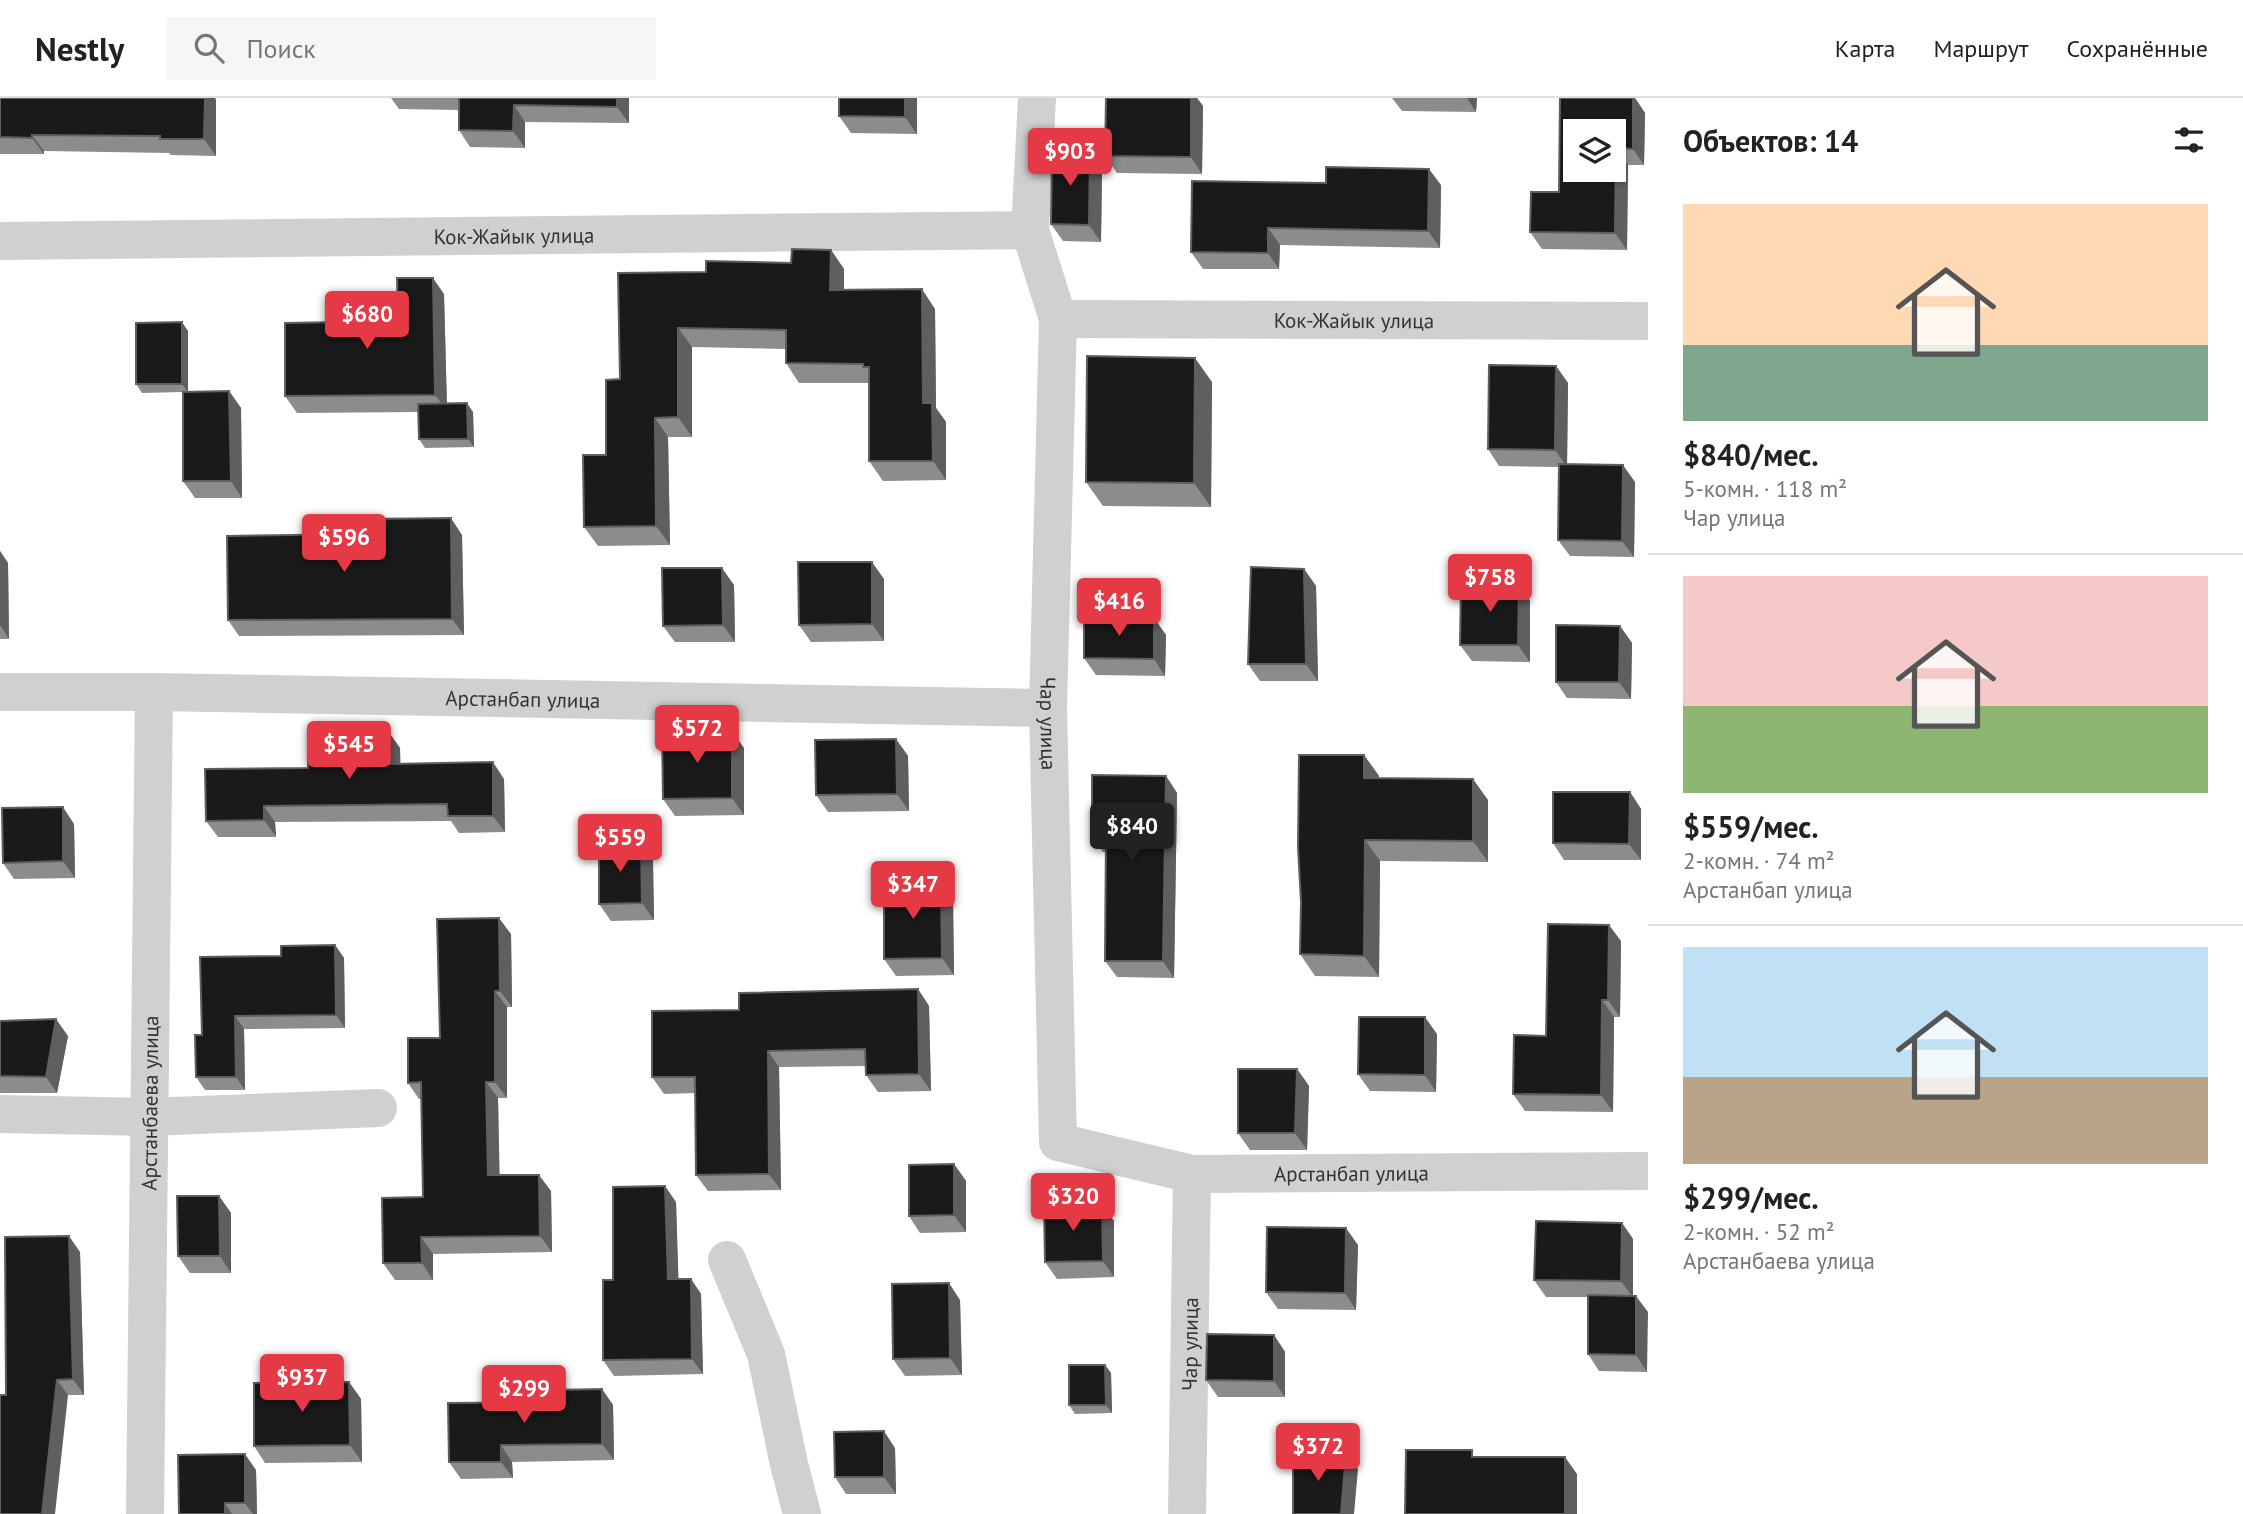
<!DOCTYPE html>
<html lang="ru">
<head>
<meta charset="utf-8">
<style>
  body { margin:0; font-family:"PT Sans",sans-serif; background:#f6f6f6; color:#222; height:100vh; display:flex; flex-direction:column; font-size:26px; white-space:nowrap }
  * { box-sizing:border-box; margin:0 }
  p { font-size:23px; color:#767676 }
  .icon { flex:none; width:38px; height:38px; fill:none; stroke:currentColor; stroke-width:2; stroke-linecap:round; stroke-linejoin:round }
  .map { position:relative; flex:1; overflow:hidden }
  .panel { display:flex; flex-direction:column; background:#fff; width:595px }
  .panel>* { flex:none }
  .buttons { position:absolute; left:1563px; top:21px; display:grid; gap:14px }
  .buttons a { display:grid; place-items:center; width:63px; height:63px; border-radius:0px; background:#fff; box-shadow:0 2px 5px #0004; font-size:35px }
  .price { position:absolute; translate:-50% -60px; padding:0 16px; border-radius:7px; background:#e63946; color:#fff; font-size:23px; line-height:46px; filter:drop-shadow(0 2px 4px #0008) }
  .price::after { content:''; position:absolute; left:50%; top:42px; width:21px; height:16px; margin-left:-10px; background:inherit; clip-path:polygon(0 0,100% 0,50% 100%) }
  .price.active { background:#222; color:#fff }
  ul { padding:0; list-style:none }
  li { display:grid; align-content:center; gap:14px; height:371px; padding:0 35px }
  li+li { border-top:2px solid #e0e0e0 }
  li span { display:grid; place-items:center; height:217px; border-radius:0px; color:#555 }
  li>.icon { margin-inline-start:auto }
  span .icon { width:126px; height:126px; fill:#fffc; stroke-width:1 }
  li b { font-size:30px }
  h2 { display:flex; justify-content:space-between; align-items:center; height:84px; padding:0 35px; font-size:30px }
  header { display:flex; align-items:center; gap:42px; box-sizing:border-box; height:98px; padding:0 35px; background:#fff; border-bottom:2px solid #e0e0e0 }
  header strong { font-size:33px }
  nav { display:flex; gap:38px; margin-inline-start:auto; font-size:24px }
  .search { width:490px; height:63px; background:#f6f6f6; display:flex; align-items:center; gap:18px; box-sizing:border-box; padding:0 24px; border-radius:0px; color:#767676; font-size:26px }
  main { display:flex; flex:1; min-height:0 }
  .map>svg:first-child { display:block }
</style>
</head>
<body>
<header>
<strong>Nestly</strong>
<div class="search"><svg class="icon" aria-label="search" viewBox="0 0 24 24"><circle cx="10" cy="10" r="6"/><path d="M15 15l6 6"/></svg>Поиск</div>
<nav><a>Карта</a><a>Маршрут</a><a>Сохранённые</a></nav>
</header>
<main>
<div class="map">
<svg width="1648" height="1416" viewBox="0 0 1648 1416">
  <rect width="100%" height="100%" fill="#fff"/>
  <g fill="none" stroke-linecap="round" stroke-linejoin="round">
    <g stroke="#d0d0d0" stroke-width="38">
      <path id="s1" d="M 1037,0 L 1030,132 L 1058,221 L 1048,610 L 1058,1044 L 1192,1076 L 1648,1073"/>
      <path id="s2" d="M 0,143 L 1030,132"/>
      <path id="s3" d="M 1058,221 L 1648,223"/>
      <path id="s4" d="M 0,594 L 154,594 L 1048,610"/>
      <path d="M 0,1016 L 149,1019 L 378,1010"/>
      <path d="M 727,1162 L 766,1256 L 789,1366 L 802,1416"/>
      <path id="s5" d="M 145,1416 L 154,594"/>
      <path id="s6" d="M 1187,1416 L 1192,1076"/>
    </g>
  </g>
  <path fill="#8c8c8c" d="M 0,0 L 215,0 L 216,2 L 216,58 L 171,57 L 169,55 L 44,53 L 44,56 L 0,56 Z
    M 391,0 L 629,0 L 629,25 L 525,24 L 525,50 L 470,49 L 459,32 L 459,12 L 399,11 Z
    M 839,0 L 917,0 L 917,36 L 851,35 L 839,18 Z
    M 1106,0 L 1197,0 L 1203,8 L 1202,76 L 1117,75 L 1105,58 Z
    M 1392,0 L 1477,0 L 1476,14 L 1402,13 Z
    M 1560,0 L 1635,0 L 1645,15 L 1644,67 L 1628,67 L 1627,152 L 1542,151 L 1530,134 L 1559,94 Z
    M 1090,54 L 1102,71 L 1101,144 L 1063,143 L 1051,126 Z
    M 1192,83 L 1441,87 L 1440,150 L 1280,147 L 1279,171 L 1203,171 L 1191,154 Z
    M 831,152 L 844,171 L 844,192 L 935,211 L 936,310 L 946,324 L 946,382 L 883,383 L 869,363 L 869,285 L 799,285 L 786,265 L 786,251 L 692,249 L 692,339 L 668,339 L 670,447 L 598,448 L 584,429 L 606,357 L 620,281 L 706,174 L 791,165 Z
    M 444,196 L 447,306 L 473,314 L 474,349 L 425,350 L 419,341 L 419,314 L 297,315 L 285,298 L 398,223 Z
    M 188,233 L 188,294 L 229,293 L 241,310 L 242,400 L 195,400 L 183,383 L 183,294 L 142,295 L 136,286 Z
    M 1556,268 L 1568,285 L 1567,366 L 1635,384 L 1634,459 L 1570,458 L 1558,442 L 1559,369 L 1499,368 L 1488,351 Z
    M 1212,284 L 1211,409 L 1103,408 L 1086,384 Z
    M 462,437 L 464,537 L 239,538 L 228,522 Z
    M 0,453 L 8,465 L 9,541 L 0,541 Z
    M 1304,471 L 1316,488 L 1318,583 L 1260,583 L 1248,566 Z
    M 884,481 L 884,543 L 811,544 L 799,527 Z
    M 1519,486 L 1530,503 L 1530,564 L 1472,563 L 1460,547 Z
    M 734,487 L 735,544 L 675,544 L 663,528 Z
    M 1154,520 L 1166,537 L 1165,578 L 1096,577 L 1084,560 Z
    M 1620,528 L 1632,545 L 1631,601 L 1567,600 L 1556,584 Z
    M 388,633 L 400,650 L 400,665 L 504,681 L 505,734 L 459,735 L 451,723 L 275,724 L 276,739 L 218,739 L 206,723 L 308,670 Z
    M 896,641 L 908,658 L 909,713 L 828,714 L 816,697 Z
    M 744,650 L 744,717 L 675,718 L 663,701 Z
    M 1364,657 L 1379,678 L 1379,680 L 1488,702 L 1488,764 L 1380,763 L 1379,879 L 1315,878 L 1300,856 Z
    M 1166,678 L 1177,695 L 1174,880 L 1117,879 L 1105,863 L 1106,754 L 1103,754 L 1092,737 Z
    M 1630,694 L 1641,711 L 1641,762 L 1564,762 L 1553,745 Z
    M 74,726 L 75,780 L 14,781 L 3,765 Z
    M 641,746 L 653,763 L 654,822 L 611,823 L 599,806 Z
    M 953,801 L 954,877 L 896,878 L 884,861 Z
    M 511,836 L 512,909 L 507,909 L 507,1000 L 498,1000 L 499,1077 L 551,1093 L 552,1154 L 433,1156 L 433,1182 L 395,1182 L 383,1165 L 423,1099 L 421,1001 L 419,1001 L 408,985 Z
    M 1621,843 L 1620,919 L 1614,919 L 1613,1014 L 1525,1013 L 1513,996 L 1546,938 Z
    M 335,847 L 344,860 L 345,930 L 244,931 L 245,992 L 205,992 L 196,979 L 202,937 L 281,858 Z
    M 918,891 L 929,908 L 931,993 L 878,994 L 866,977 L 866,968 L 779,969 L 781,1092 L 708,1093 L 696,1077 L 695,995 L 664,996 L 652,979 L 739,912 Z
    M 0,923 L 68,938 L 57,995 L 0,995 Z
    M 1437,936 L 1436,994 L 1370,993 L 1358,976 Z
    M 1297,971 L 1309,988 L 1307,1052 L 1250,1052 L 1238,1035 Z
    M 954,1066 L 966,1083 L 966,1134 L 920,1135 L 909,1118 Z
    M 219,1098 L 231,1115 L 231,1175 L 190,1175 L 178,1158 Z
    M 676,1104 L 678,1181 L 691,1181 L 701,1196 L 703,1276 L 614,1278 L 603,1262 L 613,1182 Z
    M 1102,1107 L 1114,1123 L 1114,1179 L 1057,1181 L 1045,1164 Z
    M 1622,1125 L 1633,1141 L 1633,1198 L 1647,1274 L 1599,1273 L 1588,1256 L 1588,1199 L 1546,1199 L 1534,1182 Z
    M 1358,1147 L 1356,1212 L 1278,1211 L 1266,1194 Z
    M 80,1154 L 84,1297 L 6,1297 Z
    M 960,1202 L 962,1277 L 905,1278 L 893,1261 Z
    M 1274,1237 L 1285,1254 L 1285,1299 L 1218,1299 L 1206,1282 Z
    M 1105,1267 L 1111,1275 L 1112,1315 L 1075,1316 L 1069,1307 Z
    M 349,1284 L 361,1301 L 362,1364 L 265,1365 L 254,1348 Z
    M 602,1291 L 613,1307 L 614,1362 L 512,1364 L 513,1380 L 461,1381 L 449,1364 L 550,1304 Z
    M 895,1350 L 896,1396 L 846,1396 L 835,1379 Z
    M 256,1372 L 257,1416 L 179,1416 Z"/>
  <path fill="#5f5f5f" d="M 205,0 L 215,0 L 216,2 L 216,58 L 204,41 Z
    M 617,0 L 629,0 L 629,25 L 617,9 Z
    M 905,0 L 917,0 L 917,36 L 905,19 Z
    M 1191,0 L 1197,0 L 1203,8 L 1202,76 L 1191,59 Z
    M 1467,0 L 1477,0 L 1476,14 Z
    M 1633,0 L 1635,0 L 1645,15 L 1644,67 L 1633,51 Z
    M 514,7 L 525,24 L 525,50 L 513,33 Z
    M 32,37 L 44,53 L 44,56 L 32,40 Z
    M 1616,50 L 1628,67 L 1627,152 L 1615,135 Z
    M 1090,54 L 1102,71 L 1101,144 L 1089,127 Z
    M 1429,71 L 1441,87 L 1440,150 L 1428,133 Z
    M 1268,130 L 1280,147 L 1279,171 L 1268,155 Z
    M 831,152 L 844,171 L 844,211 L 830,192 Z
    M 433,180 L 444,196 L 447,313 L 435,297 Z
    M 922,191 L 935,211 L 936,310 L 946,324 L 946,382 L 933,363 L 923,305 Z
    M 182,224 L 188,233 L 188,294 L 182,286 Z
    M 678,230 L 692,249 L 692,339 L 678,319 Z
    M 1195,260 L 1212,284 L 1211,409 L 1194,385 Z
    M 1556,268 L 1568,285 L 1567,369 L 1555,352 Z
    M 229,293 L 241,310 L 242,400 L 231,383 Z
    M 467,305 L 473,314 L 474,349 L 468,341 Z
    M 655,320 L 668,339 L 670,447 L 656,428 Z
    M 1623,367 L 1635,384 L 1634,459 L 1622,443 Z
    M 451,420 L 462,437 L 464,537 L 452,521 Z
    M 0,453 L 8,465 L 9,541 L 0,527 Z
    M 872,464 L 884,481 L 884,543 L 872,526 Z
    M 722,470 L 734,487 L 735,544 L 723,527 Z
    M 1304,471 L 1316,488 L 1318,583 L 1306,566 Z
    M 1519,486 L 1530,503 L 1530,564 L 1518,547 Z
    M 1154,520 L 1166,537 L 1165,578 L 1154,561 Z
    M 1620,528 L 1632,545 L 1631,601 L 1619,584 Z
    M 388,633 L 400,650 L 401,682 L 389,666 Z
    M 732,633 L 744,650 L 744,717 L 732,700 Z
    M 896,641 L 908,658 L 909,713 L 897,696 Z
    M 1364,657 L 1379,678 L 1379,701 L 1364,680 Z
    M 493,664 L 504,681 L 505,734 L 493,718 Z
    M 1166,678 L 1177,695 L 1174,880 L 1163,863 Z
    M 1473,681 L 1488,702 L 1488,764 L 1473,743 Z
    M 1630,694 L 1641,711 L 1641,762 L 1629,746 Z
    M 264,708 L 275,724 L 276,739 L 264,722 Z
    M 63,709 L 74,726 L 75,780 L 63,763 Z
    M 1365,742 L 1380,763 L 1379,879 L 1364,858 Z
    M 641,746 L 653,763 L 654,822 L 642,805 Z
    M 941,784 L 953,801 L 954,877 L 942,860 Z
    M 499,820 L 511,836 L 512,909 L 500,893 Z
    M 1609,827 L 1621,843 L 1620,919 L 1608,902 Z
    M 335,847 L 344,860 L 345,930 L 336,917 Z
    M 918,891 L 929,908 L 931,993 L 919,976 Z
    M 495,893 L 507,909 L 507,1000 L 495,984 Z
    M 1602,902 L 1614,919 L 1613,1014 L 1601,997 Z
    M 235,918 L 244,931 L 245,992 L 236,979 Z
    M 1425,919 L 1437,936 L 1436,994 L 1425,977 Z
    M 56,921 L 68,938 L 57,995 L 46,979 Z
    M 768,953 L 779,969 L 781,1092 L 769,1076 Z
    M 1297,971 L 1309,988 L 1307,1052 L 1295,1035 Z
    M 486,984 L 498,1000 L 500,1094 L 488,1077 Z
    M 954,1066 L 966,1083 L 966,1134 L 954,1117 Z
    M 539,1077 L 551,1093 L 552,1154 L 540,1138 Z
    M 665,1088 L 676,1104 L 679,1197 L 668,1181 Z
    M 219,1098 L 231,1115 L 231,1175 L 220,1158 Z
    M 1102,1107 L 1114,1123 L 1114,1179 L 1103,1163 Z
    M 1622,1125 L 1633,1141 L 1633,1200 L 1621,1183 Z
    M 1346,1130 L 1358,1147 L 1356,1212 L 1345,1195 Z
    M 69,1138 L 80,1154 L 84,1297 L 73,1281 Z
    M 421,1139 L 433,1156 L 433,1182 L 422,1165 Z
    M 691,1181 L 701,1196 L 703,1276 L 692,1261 Z
    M 949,1185 L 960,1202 L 962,1277 L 950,1260 Z
    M 1636,1198 L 1648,1214 L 1647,1274 L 1636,1257 Z
    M 1274,1237 L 1285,1254 L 1285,1299 L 1274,1283 Z
    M 1105,1267 L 1111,1275 L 1112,1315 L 1106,1307 Z
    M 57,1282 L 68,1297 L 55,1416 L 42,1416 Z
    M 349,1284 L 361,1301 L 362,1364 L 350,1347 Z
    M 602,1291 L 613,1307 L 614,1362 L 602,1346 Z
    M 884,1333 L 895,1350 L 896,1396 L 884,1379 Z
    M 501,1347 L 512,1364 L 513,1380 L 501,1364 Z
    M 1346,1354 L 1358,1371 L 1354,1416 L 1341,1416 Z
    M 245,1356 L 256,1372 L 257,1416 L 253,1416 L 245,1405 Z
    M 1565,1359 L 1577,1376 L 1577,1416 L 1565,1416 Z
    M 225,1405 L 232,1416 L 225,1416 Z"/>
  <path fill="#1a1a1a" stroke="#5f5f5f" stroke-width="2" fill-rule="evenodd" d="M 0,0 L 205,0 L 204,41 L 160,41 L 160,38 L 32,37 L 32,40 L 0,39 Z
    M 459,0 L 617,0 L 617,9 L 514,7 L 513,33 L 459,32 Z
    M 839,0 L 905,0 L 905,19 L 839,18 Z
    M 1106,0 L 1191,0 L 1191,59 L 1105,58 Z
    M 1560,0 L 1633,0 L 1633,51 L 1616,50 L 1615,135 L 1530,134 L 1531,94 L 1559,94 ZM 1575,33 L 1614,33 L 1614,72 L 1575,72 Z
    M 1052,53 L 1090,54 L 1089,127 L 1051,126 Z
    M 1326,69 L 1429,71 L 1428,133 L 1268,130 L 1268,155 L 1191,154 L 1192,83 L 1326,85 Z
    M 792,151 L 831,152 L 830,192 L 922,191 L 923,305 L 932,305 L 933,363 L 869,363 L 869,269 L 863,269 L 863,266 L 786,265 L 786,232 L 678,230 L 678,319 L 655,320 L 656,428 L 584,429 L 583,357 L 606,357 L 606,282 L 620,281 L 618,175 L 706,174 L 706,163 L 791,165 Z
    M 397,180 L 433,180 L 435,297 L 285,298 L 285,225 L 398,223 Z
    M 182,224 L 182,286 L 136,286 L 136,225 Z
    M 1087,258 L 1195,260 L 1194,385 L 1086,384 Z
    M 1489,267 L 1556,268 L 1555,352 L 1488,351 Z
    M 229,293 L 231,383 L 183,383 L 183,294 Z
    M 467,305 L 468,341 L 419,341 L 418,306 Z
    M 1559,366 L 1623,367 L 1622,443 L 1558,442 Z
    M 451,420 L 452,521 L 228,522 L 227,438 L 366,436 L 366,421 Z
    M 798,464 L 872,464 L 872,526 L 799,527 Z
    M 1251,469 L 1304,471 L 1306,566 L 1248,566 Z
    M 662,470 L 722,470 L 723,527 L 663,528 Z
    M 1461,486 L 1519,486 L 1518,547 L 1460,547 Z
    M 1084,519 L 1154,520 L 1154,561 L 1084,560 Z
    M 1556,527 L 1620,528 L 1619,584 L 1556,584 Z
    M 388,633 L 389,666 L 493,664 L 493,718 L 448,718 L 447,706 L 264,708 L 264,722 L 206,723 L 205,671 L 308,670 L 308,634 Z
    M 732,633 L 732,700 L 663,701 L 662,634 Z
    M 896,641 L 897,696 L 816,697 L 815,642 Z
    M 1299,657 L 1364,657 L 1364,680 L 1473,681 L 1473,743 L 1365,742 L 1364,858 L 1300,856 L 1301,804 L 1298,749 Z
    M 1092,677 L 1166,678 L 1163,863 L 1105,863 L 1106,737 L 1092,737 Z
    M 1553,694 L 1630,694 L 1629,746 L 1553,745 Z
    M 63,709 L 63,763 L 3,765 L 2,710 Z
    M 641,746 L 642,805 L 599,806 L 599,747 Z
    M 941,784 L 942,860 L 884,861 L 884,785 Z
    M 499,820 L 500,893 L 495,893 L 495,984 L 486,984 L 488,1077 L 539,1077 L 540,1138 L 421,1139 L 422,1165 L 383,1165 L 382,1100 L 423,1099 L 421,984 L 408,985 L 408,940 L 440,940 L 437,821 Z
    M 1548,826 L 1609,827 L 1608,902 L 1602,902 L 1601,997 L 1513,996 L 1514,937 L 1546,938 Z
    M 335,847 L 336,917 L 235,918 L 236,979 L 196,979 L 195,937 L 202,937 L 200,859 L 281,858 L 281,848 Z
    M 918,891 L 919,976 L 866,977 L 865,951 L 768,953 L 769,1076 L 696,1077 L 695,979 L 652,979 L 652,913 L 739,912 L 739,895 Z
    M 1359,919 L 1425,919 L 1425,977 L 1358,976 Z
    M 56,921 L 46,979 L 0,978 L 0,923 Z
    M 1238,971 L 1297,971 L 1295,1035 L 1238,1035 Z
    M 954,1066 L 954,1117 L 909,1118 L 909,1067 Z
    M 665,1088 L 668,1181 L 691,1181 L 692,1261 L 603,1262 L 603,1182 L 613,1182 L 613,1089 Z
    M 177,1098 L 219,1098 L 220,1158 L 178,1158 Z
    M 1044,1107 L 1102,1107 L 1103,1163 L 1045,1164 Z
    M 1536,1123 L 1622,1125 L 1621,1183 L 1534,1182 Z
    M 1267,1129 L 1346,1130 L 1345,1195 L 1266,1194 Z
    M 69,1138 L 73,1281 L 57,1282 L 42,1416 L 0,1416 L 0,1297 L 6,1297 L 5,1139 Z
    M 949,1185 L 950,1260 L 893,1261 L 892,1186 Z
    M 1588,1197 L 1636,1198 L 1636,1257 L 1588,1256 Z
    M 1207,1236 L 1274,1237 L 1274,1283 L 1206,1282 Z
    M 1069,1267 L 1105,1267 L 1106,1307 L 1069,1307 Z
    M 349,1284 L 350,1347 L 254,1348 L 254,1285 Z
    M 602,1291 L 602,1346 L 501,1347 L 501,1364 L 449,1364 L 448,1305 L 550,1304 L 550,1292 Z
    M 884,1333 L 884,1379 L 835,1379 L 834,1334 Z
    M 1406,1352 L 1472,1352 L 1472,1359 L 1565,1359 L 1565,1416 L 1405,1416 Z
    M 1346,1354 L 1341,1416 L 1293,1416 L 1293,1357 Z
    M 245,1356 L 245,1405 L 225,1405 L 225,1416 L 179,1416 L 178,1357 Z"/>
  <g text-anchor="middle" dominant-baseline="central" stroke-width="7" stroke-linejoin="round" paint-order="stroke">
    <g font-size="21" fill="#333" stroke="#fff">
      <text stroke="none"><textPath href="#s2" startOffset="514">Кок-Жайык улица</textPath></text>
      <text stroke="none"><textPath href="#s3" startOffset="296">Кок-Жайык улица</textPath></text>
      <text stroke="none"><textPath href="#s4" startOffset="523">Арстанбап улица</textPath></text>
      <text stroke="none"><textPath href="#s1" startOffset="630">Чар улица</textPath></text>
      <text stroke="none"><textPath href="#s5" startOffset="411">Арстанбаева улица</textPath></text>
      <text stroke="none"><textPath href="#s1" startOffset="1346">Арстанбап улица</textPath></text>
      <text stroke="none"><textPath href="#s6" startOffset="170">Чар улица</textPath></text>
    </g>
  </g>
</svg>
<div class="buttons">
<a><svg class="icon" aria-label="layers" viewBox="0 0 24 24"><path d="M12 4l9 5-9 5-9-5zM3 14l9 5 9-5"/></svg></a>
</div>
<b class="price" style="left:1070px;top:90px">$903</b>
<b class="price" style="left:367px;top:253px">$680</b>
<b class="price" style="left:344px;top:476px">$596</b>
<b class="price" style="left:1490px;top:516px">$758</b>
<b class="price" style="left:1119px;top:540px">$416</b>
<b class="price" style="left:697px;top:667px">$572</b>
<b class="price" style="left:349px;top:683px">$545</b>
<b class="price active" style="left:1132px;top:765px">$840</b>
<b class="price" style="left:620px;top:776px">$559</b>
<b class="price" style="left:913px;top:823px">$347</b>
<b class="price" style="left:1073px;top:1135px">$320</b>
<b class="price" style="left:302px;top:1316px">$937</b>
<b class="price" style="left:524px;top:1327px">$299</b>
<b class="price" style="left:1318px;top:1385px">$372</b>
</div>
<section class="panel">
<h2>Объектов: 14<svg class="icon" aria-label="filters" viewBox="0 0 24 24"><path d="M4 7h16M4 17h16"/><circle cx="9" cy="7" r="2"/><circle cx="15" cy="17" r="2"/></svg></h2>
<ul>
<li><span style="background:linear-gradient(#ffd9b3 65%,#7fa58c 0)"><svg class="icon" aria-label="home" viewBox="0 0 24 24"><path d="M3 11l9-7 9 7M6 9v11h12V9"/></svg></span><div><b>$840/мес.</b><p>5-комн. · 118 m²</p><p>Чар улица</p></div></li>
<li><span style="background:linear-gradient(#f6c9c9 60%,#8fb573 0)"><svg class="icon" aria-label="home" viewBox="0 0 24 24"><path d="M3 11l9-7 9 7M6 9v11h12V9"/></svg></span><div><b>$559/мес.</b><p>2-комн. · 74 m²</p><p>Арстанбап улица</p></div></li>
<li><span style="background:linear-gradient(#bfe0f5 60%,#b9a48a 0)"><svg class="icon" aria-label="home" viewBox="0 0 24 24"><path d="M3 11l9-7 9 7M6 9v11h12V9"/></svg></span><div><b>$299/мес.</b><p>2-комн. · 52 m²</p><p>Арстанбаева улица</p></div></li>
</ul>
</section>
</main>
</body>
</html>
